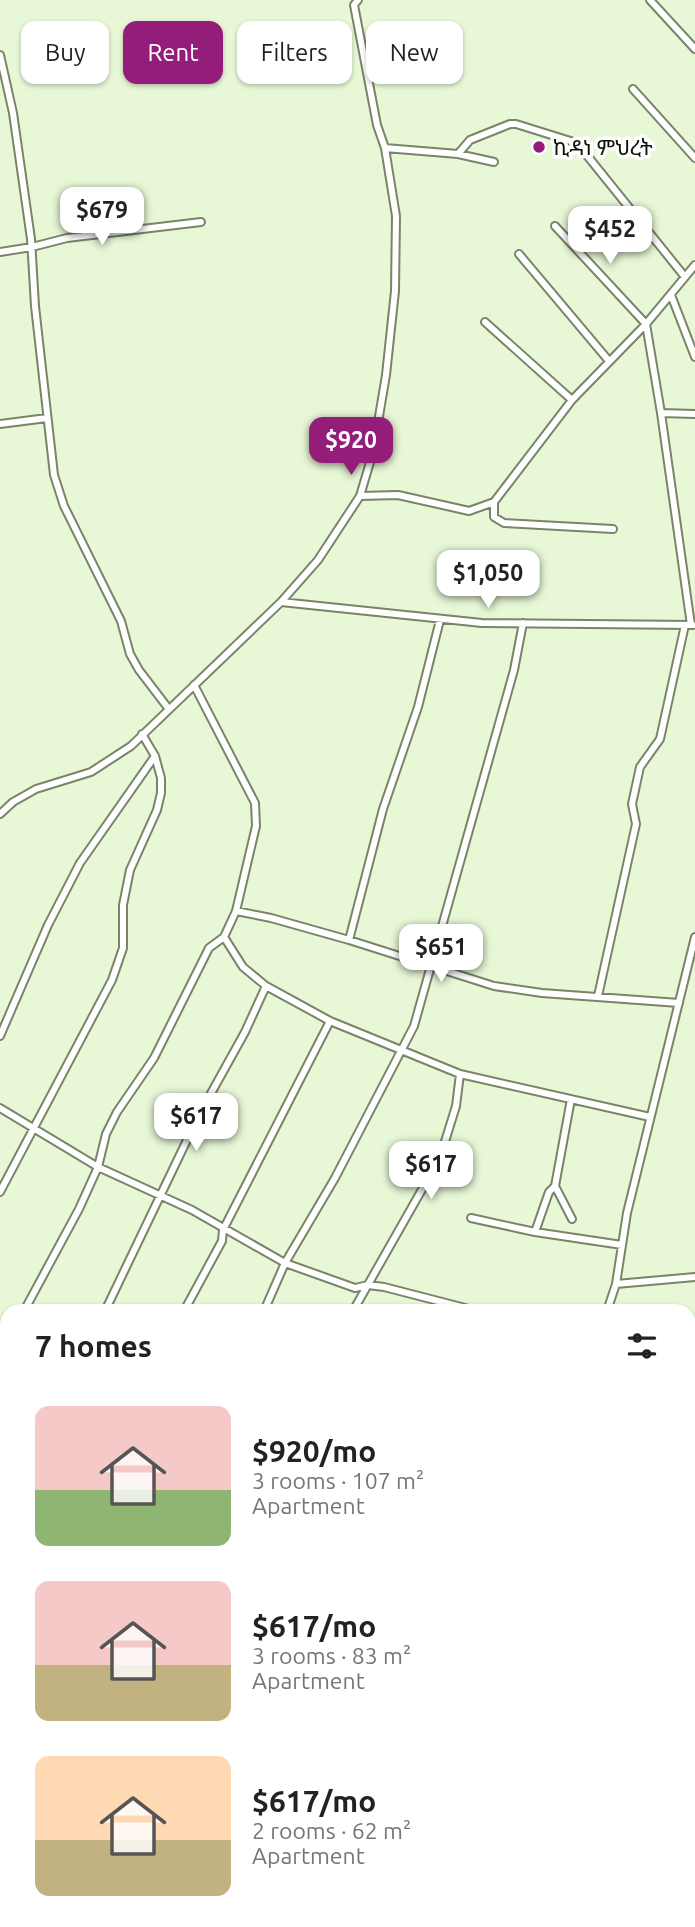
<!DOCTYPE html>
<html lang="en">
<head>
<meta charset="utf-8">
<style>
  body { margin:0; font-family:Ubuntu,"Noto Sans Ethiopic",sans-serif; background:#f2f2f2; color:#222; height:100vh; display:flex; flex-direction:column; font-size:26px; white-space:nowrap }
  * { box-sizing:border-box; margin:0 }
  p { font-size:23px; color:#767676 }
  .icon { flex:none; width:38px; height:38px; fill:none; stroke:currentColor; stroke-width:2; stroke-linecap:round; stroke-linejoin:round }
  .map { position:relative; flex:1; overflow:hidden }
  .panel { position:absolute; left:0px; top:1304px; width:696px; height:625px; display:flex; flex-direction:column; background:#fff; border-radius:21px 21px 0 0; box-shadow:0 2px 5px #0004 }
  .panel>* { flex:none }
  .guide { position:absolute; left:21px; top:21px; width:654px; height:63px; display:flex; gap:14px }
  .price { position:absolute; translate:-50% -60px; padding:0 16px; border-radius:14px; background:#fff; color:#222; font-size:23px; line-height:46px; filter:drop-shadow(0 2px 4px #0008) }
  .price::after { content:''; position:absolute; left:50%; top:42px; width:21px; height:16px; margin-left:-10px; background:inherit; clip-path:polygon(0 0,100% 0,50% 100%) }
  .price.selected { background:#941d7a; color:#fff }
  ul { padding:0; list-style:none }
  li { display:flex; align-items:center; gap:21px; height:175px; padding:0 35px }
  li span { display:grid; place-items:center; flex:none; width:196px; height:140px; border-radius:14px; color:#555 }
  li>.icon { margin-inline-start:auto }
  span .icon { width:84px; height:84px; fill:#fffc; stroke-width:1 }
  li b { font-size:30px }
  h2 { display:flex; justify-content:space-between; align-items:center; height:84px; padding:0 35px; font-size:30px }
  .tag { padding:0 24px; border-radius:14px; background:#fff; box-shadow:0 2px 5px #0004; font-size:24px; line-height:63px }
  .tag.selected { background:#941d7a; color:#fff }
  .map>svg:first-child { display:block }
</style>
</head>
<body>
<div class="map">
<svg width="695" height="1927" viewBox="0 0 695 1927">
  <rect width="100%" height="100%" fill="#e8f8d7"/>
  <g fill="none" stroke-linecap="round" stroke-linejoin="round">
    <defs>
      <path id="street" d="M 650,0 L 695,49
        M 0,55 L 13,113 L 31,239 L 35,306 L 54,475 L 64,506 L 121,621 L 130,654 L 139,670 L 168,708
        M 633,89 L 695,158
        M 385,148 L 458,154 L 470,140 L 510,124 L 516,124 L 577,143 L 685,277
        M 458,154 L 494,162
        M 555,226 L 646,324 L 661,413 L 691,625
        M 0,252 L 32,247 L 67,238 L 201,222
        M 519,254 L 609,361
        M 671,295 L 695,357
        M 485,322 L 572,400
        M 661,413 L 695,414
        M 0,424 L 47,418
        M 360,496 L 398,495 L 469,511 L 494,502 L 494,517 L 504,523 L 613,529
        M 494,502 L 572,400 L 646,324 L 695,265
        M 281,602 L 482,623 L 693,625
        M 0,814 L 13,802 L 36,789 L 91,772 L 131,746 L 281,602 L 318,560 L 360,496 L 373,452 L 386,375 L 395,291 L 396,216 L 385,148 L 377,125 L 354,5 L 358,0
        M 236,911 L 271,918 L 349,940 L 494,986 L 542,993 L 679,1003
        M 224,937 L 243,967 L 266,986 L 330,1021 L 460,1074 L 650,1117
        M 349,940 L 383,809 L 418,707 L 440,620
        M 598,996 L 636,824 L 632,804 L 640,767 L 660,739 L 685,625
        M 0,1036 L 48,925 L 80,863 L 155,756
        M 571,1099 L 555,1186 L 572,1219
        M 0,1108 L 98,1167 L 192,1210 L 285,1263 L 355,1288 L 368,1285 L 384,1287 L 477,1311
        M 0,1192 L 112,980 L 123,948 L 123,905 L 130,870 L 157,810 L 161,793 L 161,778 L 155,756 L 142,734
        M 471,1218 L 535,1232 L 622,1245
        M 535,1232 L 549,1192 L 555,1186
        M 616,1284 L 695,1277
        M 24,1311 L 79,1209 L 98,1167 L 106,1134 L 117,1112 L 154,1058 L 209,948 L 224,937 L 236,911 L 256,826 L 255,803 L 194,685
        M 105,1311 L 199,1115 L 245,1032 L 266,986
        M 184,1311 L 222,1241 L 223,1230 L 330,1021
        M 264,1311 L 285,1263 L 335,1178 L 414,1026 L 514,670 L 523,623
        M 353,1311 L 424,1186 L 443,1148 L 456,1106 L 460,1074
        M 607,1311 L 616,1284 L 627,1213 L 695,937
        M 0,1359 L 7,1345
        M 690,1394 L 695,1394
        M 0,1510 L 7,1496
        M 0,1581 L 7,1584
        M 690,1623 L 695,1623
        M 0,1676 L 7,1678
        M 0,1791 L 7,1781
        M 690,1860 L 695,1820
        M 289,1922 L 289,1927
        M 460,1927 L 461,1922
        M 560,1927 L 560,1922
        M 606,1927 L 607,1922"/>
    </defs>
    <use href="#street" stroke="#778568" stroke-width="10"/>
    <use href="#street" stroke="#fff" stroke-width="6"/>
  </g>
  <circle fill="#941d7a" stroke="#fefefe" stroke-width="2.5" cx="539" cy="147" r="7"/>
  <g text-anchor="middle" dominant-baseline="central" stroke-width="7" stroke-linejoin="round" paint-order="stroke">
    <g font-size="21" fill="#0e1308" stroke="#fefefe" text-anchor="start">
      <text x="553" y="147">ኪዳነ ምህረት</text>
    </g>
  </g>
</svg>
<b class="price" style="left:102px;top:247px">$679</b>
<b class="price" style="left:610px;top:266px">$452</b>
<b class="price selected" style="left:351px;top:477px">$920</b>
<b class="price" style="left:488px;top:610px">$1,050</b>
<b class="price" style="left:441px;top:984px">$651</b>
<b class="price" style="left:196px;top:1153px">$617</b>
<b class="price" style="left:431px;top:1201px">$617</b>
<div class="guide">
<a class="tag">Buy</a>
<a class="tag selected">Rent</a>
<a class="tag">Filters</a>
<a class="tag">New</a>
</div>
<section class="panel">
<h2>7 homes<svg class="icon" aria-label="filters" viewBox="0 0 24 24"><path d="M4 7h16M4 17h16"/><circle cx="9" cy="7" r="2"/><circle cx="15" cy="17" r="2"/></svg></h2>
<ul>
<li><span style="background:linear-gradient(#f6c9c9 60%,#8fb573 0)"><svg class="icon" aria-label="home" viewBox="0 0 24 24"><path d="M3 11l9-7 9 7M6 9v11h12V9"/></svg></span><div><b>$920/mo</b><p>3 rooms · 107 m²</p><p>Apartment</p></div></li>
<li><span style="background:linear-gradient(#f6c9c9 60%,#c2b280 0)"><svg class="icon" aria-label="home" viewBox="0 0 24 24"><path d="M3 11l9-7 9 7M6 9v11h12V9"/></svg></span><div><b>$617/mo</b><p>3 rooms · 83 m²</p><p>Apartment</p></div></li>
<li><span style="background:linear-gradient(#ffd9b3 60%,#c2b280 0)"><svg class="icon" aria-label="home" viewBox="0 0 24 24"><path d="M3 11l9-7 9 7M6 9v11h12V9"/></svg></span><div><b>$617/mo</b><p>2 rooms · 62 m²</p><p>Apartment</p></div></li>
</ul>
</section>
</div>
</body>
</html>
